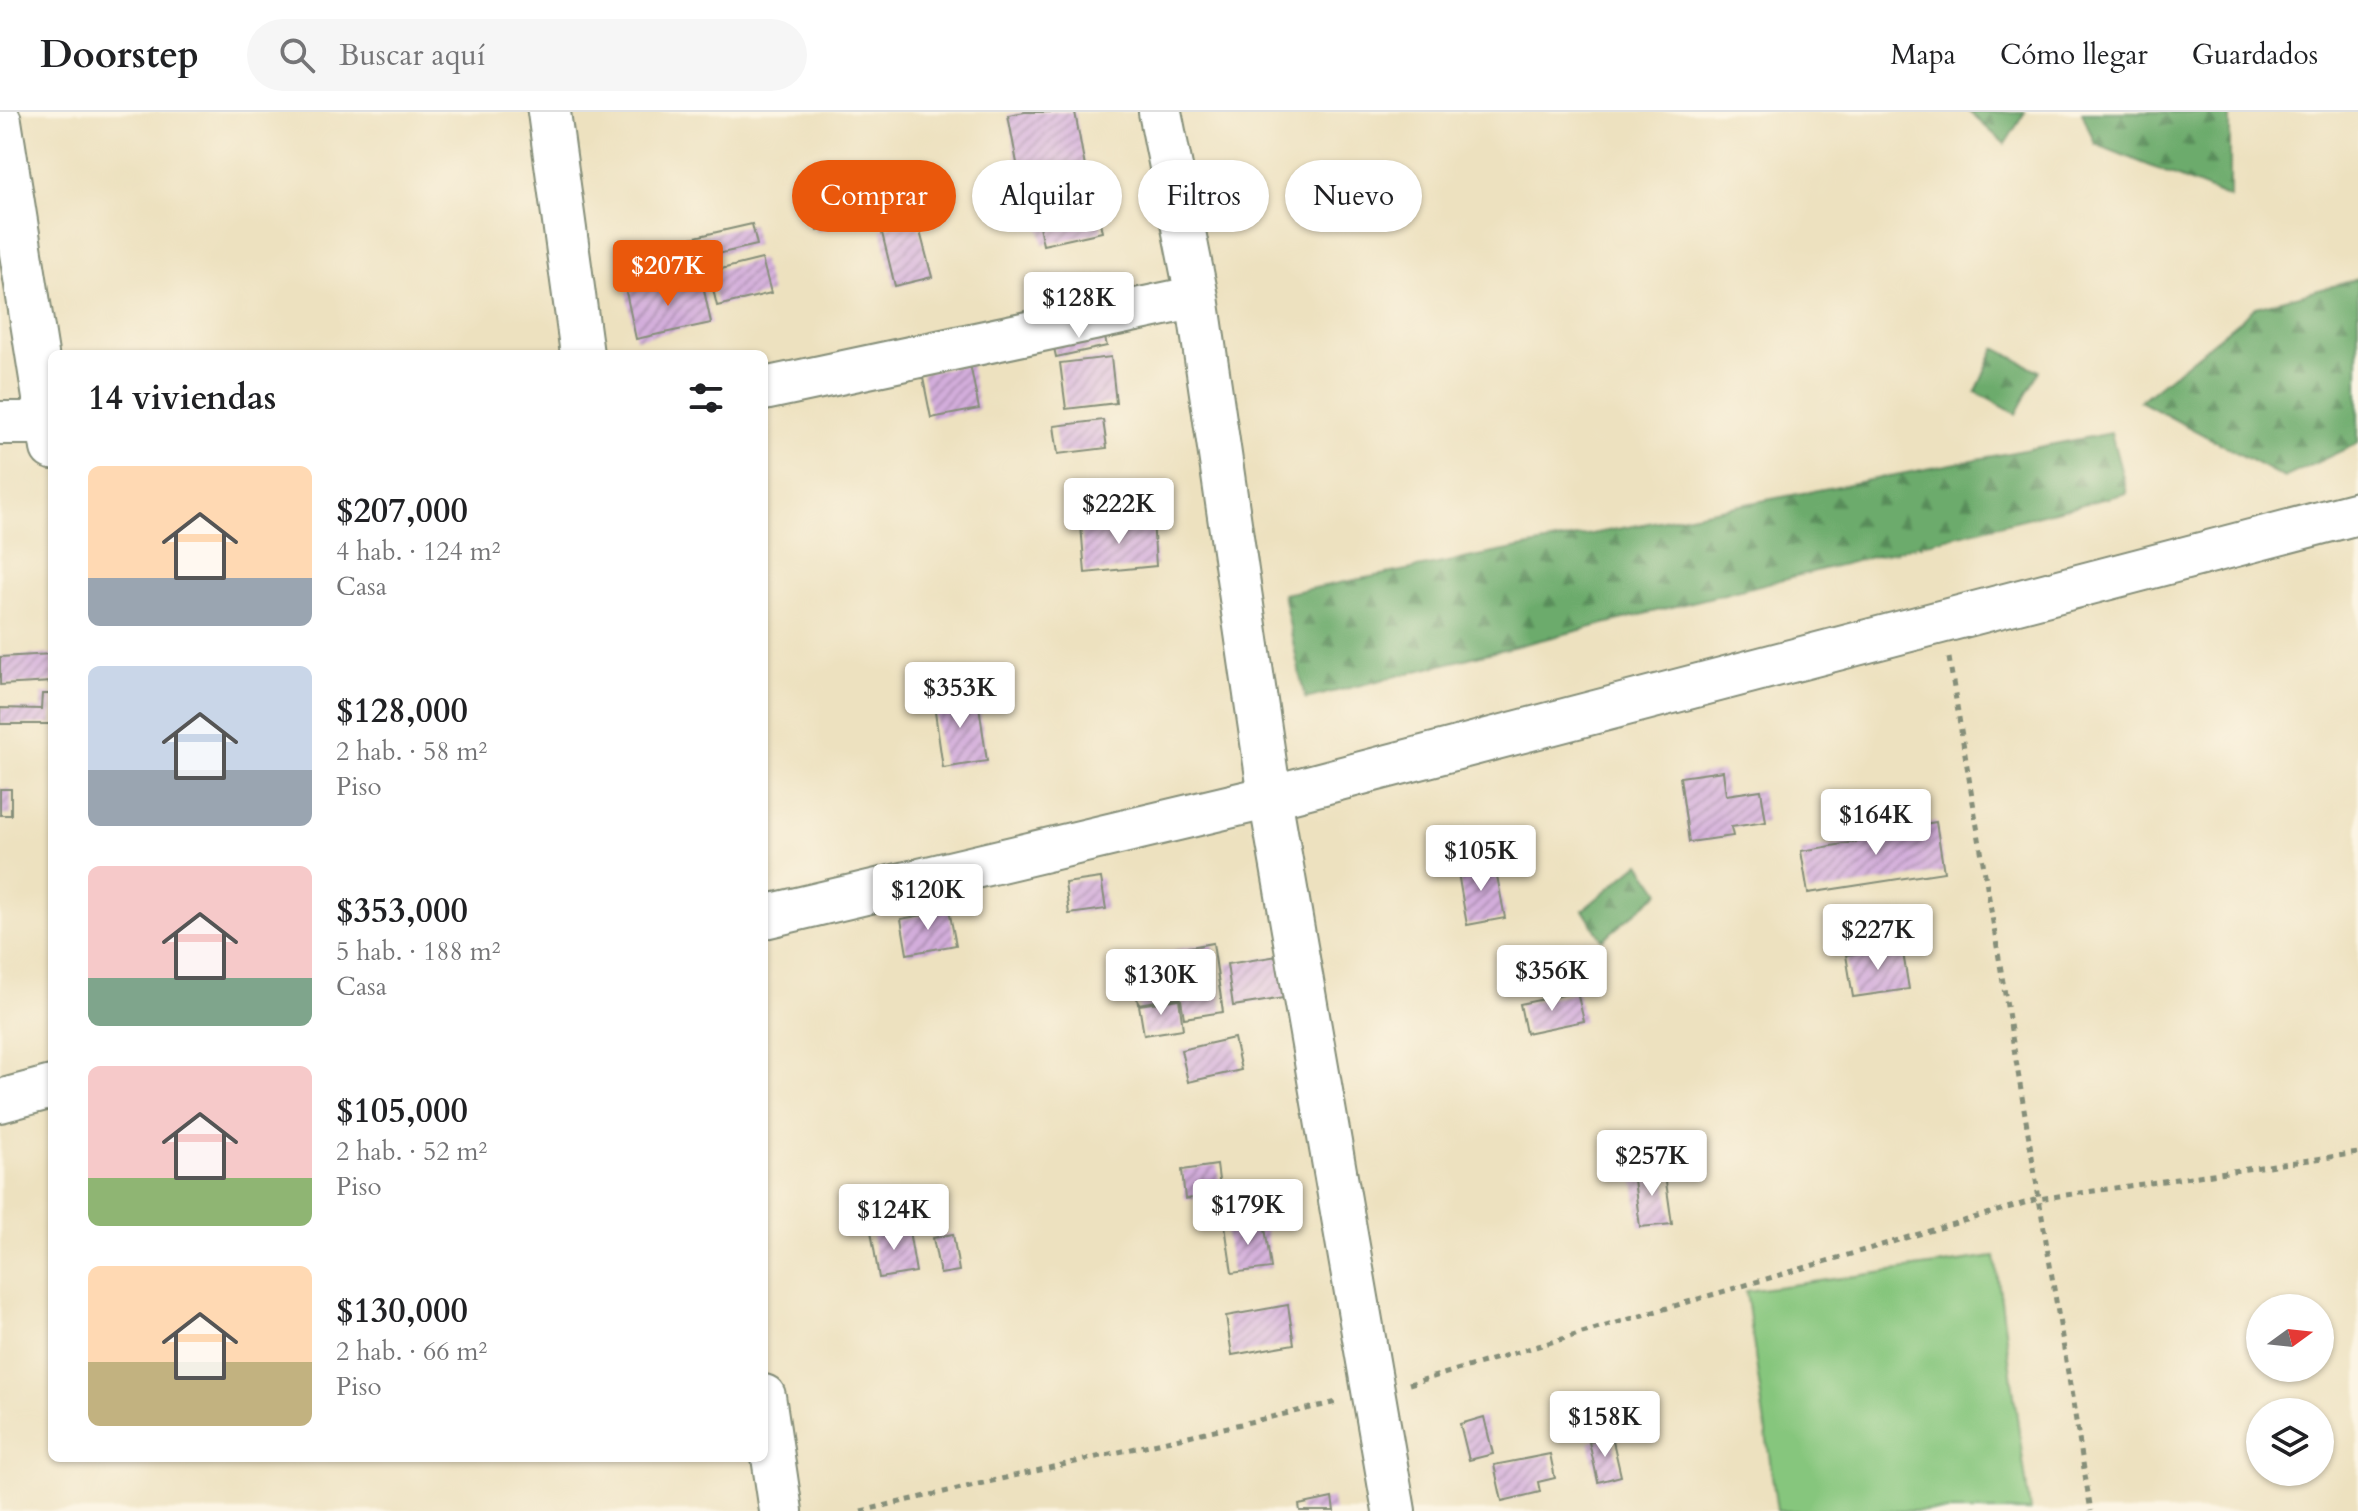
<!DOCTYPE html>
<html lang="es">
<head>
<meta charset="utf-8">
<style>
  body { margin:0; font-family:Cardo,serif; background:#f6f6f6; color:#202124; height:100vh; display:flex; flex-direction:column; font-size:30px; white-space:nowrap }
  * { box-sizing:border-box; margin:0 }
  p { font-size:26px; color:#757577 }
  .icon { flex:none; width:44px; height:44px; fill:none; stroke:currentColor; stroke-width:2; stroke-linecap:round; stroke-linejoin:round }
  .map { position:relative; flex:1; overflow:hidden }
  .details { position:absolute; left:48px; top:238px; width:720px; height:1112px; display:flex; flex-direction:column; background:#fff; border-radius:12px; box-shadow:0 2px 6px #0004 }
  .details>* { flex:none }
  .top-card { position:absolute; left:792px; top:48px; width:760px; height:72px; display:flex; gap:16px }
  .needle { width:52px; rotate:75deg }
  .buttons { position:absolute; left:2246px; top:1182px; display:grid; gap:16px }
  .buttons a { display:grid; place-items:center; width:88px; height:88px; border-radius:50%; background:#fff; box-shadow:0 2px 6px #0004; font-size:40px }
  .price { position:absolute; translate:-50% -68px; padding:0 18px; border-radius:8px; background:#fff; color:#222; font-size:26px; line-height:52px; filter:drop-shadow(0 2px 4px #0008) }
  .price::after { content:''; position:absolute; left:50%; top:48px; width:24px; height:18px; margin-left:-12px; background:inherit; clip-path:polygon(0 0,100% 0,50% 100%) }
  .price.current { background:#ea580c; color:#fff }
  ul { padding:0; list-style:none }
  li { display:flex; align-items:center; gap:24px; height:200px; padding:0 40px }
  li span { display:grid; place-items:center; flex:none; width:224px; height:160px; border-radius:12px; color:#555 }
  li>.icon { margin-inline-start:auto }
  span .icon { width:96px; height:96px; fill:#fffc; stroke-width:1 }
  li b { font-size:34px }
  h2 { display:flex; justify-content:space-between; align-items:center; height:96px; padding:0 40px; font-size:34px }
  .pill { padding:0 28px; border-radius:36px; background:#fff; box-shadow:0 2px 6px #0004; font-size:28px; line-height:72px }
  .pill.current { background:#ea580c; color:#fff }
  header { display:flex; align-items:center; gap:48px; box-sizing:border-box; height:112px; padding:0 40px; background:#fff; border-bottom:2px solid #e0e0e0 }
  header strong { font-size:38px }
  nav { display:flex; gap:44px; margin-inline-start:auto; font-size:28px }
  .search { width:560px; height:72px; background:#f6f6f6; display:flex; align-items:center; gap:20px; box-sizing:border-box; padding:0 28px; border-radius:44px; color:#757577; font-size:30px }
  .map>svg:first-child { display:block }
</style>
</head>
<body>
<header>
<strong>Doorstep</strong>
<div class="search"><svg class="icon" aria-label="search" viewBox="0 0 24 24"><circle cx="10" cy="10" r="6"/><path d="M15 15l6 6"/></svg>Buscar aquí</div>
<nav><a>Mapa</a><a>Cómo llegar</a><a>Guardados</a></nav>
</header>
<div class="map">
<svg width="2358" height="1399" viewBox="0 0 2358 1399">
  <defs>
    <pattern id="forest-firs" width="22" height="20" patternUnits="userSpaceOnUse" patternTransform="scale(2)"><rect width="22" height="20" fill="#6cab6c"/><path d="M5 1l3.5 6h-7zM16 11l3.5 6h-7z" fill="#588c5a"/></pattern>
    <pattern id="building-hatch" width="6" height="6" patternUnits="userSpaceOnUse" patternTransform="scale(2)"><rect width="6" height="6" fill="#d3addb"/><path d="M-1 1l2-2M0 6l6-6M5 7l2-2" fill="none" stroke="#ab8eb2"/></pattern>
  </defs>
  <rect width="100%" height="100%" fill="#fcf5e5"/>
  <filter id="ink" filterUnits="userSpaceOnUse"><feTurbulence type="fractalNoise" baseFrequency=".0125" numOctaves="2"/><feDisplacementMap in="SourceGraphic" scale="16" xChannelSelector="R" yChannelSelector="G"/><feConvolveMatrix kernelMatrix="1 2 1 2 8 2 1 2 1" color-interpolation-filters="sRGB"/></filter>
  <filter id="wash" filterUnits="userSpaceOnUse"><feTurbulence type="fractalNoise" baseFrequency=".006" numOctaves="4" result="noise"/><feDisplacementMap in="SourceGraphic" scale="32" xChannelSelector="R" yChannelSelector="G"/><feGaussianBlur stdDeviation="1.8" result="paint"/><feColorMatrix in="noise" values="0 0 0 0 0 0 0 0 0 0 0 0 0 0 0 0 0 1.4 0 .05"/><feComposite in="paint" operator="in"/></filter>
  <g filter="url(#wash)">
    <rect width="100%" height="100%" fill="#ede1bf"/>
    <path fill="url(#forest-firs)" stroke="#467450" stroke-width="2" d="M 1969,0 L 2025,0 L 2005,32 Z
      M 2082,0 L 2230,0 L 2230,86 L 2095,32 Z
      M 2358,167 L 2358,331 L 2284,366 L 2140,289 L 2256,195 Z
      M 1995,236 L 2039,259 L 2016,302 L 1976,280 Z
      M 2111,321 L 2127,381 L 1305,587 L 1283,482 Z
      M 1640,751 L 1660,780 L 1602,828 L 1583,798 Z"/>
    <path fill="#86c67d" stroke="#528258" stroke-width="2" d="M 1995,1145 L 2030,1399 L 1777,1399 L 1746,1179 Z"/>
    <g id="blocks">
      <path fill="url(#building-hatch)" d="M 1025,0 L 1075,0 L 1087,66 L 1022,78 L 1008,3 Z
        M 826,78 L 834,115 L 817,119 L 809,81 Z
        M 1094,81 L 1102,120 L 1043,133 L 1035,94 Z
        M 917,108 L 932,165 L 895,174 L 881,117 Z
        M 752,112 L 757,133 L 652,157 L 647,136 Z
        M 762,147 L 771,181 L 717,194 L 709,160 Z
        M 701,164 L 711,211 L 636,227 L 626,180 Z
        M 1101,211 L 1107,234 L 1056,245 L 1051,222 Z
        M 1111,245 L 1116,291 L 1066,297 L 1060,251 Z
        M 970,252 L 979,297 L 931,306 L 922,261 Z
        M 1103,308 L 1107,336 L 1058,342 L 1054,314 Z
        M 1153,407 L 1156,454 L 1085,461 L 1081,413 Z
        M 52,542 L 52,570 L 0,573 L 0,545 Z
        M 977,580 L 987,649 L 943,656 L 933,586 Z
        M 42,582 L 52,582 L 52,612 L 0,612 L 0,596 L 41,597 Z
        M 1723,659 L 1726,683 L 1761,678 L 1766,710 L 1731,715 L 1733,724 L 1689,730 L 1680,665 Z
        M 0,677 L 11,677 L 11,703 L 0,703 Z
        M 1912,707 L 1913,714 L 1936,710 L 1944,760 L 1808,781 L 1801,739 L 1868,728 L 1865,714 Z
        M 1494,748 L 1505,806 L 1467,813 L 1457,755 Z
        M 1101,766 L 1106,797 L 1069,802 L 1065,771 Z
        M 949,798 L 956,833 L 907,842 L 901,807 Z
        M 1213,831 L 1223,900 L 1184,906 L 1173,838 Z
        M 1902,835 L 1909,877 L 1853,885 L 1846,843 Z
        M 1284,843 L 1290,885 L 1233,894 L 1227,852 Z
        M 1174,852 L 1179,885 L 1138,892 L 1133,857 Z
        M 1577,880 L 1584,909 L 1526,921 L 1520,892 Z
        M 1179,887 L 1183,917 L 1144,923 L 1139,893 Z
        M 1234,926 L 1241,958 L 1188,970 L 1181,938 Z
        M 1217,1053 L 1221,1083 L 1185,1087 L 1182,1058 Z
        M 1664,1056 L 1672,1112 L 1640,1115 L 1633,1060 Z
        M 1264,1109 L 1271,1156 L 1232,1161 L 1225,1114 Z
        M 908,1113 L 916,1160 L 879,1166 L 871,1119 Z
        M 953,1122 L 959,1159 L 940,1162 L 933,1126 Z
        M 1288,1193 L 1294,1232 L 1232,1243 L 1226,1204 Z
        M 1484,1305 L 1493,1342 L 1469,1348 L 1460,1312 Z
        M 1612,1325 L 1621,1364 L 1598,1370 L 1589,1330 Z
        M 1550,1342 L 1555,1366 L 1538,1370 L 1540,1380 L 1502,1389 L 1494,1353 Z
        M 1332,1386 L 1334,1399 L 1300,1399 L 1299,1393 Z"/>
    </g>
  </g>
  <g filter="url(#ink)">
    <use href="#blocks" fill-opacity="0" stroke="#868f7a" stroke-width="2"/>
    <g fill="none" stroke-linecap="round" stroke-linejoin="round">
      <defs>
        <path id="minor" d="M 549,0 L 582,242
          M 1160,0 L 1197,185 L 1270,685 L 1394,1399
          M 0,9 L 52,336
          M 764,277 L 1197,185
          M 0,311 L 52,311
          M 764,805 L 1270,685 L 2358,401
          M 0,989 L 52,975
          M 764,1284 L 781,1399"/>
      </defs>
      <use href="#minor" stroke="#868f7a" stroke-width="46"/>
      <path stroke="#868f7a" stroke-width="5" stroke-dasharray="6 6" stroke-linecap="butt" d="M 1949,546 L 2091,1399
        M 1409,1272 L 2038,1087 L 2358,1041
        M 861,1399 L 1337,1290"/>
      <use href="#minor" stroke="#fff" stroke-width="42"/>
    </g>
  </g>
</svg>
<div class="buttons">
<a><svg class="needle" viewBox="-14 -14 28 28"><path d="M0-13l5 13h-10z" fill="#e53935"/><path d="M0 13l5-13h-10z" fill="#757577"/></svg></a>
<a><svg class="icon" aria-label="layers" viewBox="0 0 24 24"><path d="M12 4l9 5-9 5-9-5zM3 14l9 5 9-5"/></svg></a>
</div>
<b class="price current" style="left:668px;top:196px">$207K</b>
<b class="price" style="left:1079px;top:228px">$128K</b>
<b class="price" style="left:1119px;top:434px">$222K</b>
<b class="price" style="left:960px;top:618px">$353K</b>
<b class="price" style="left:1876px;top:745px">$164K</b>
<b class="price" style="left:1481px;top:781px">$105K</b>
<b class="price" style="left:928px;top:820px">$120K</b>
<b class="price" style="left:1878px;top:860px">$227K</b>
<b class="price" style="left:1552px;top:901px">$356K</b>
<b class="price" style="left:1161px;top:905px">$130K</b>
<b class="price" style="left:1652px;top:1086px">$257K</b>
<b class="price" style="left:1248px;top:1135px">$179K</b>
<b class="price" style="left:894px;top:1140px">$124K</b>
<b class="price" style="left:1605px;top:1347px">$158K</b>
<div class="top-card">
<a class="pill current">Comprar</a>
<a class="pill">Alquilar</a>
<a class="pill">Filtros</a>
<a class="pill">Nuevo</a>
</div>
<section class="details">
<h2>14 viviendas<svg class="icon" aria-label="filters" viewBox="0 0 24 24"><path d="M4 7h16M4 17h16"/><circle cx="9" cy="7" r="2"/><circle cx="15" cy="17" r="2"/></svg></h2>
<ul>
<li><span style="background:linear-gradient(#ffd9b3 70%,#9aa5b1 0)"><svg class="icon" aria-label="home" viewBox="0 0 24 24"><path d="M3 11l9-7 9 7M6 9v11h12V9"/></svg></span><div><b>$207,000</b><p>4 hab. · 124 m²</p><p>Casa</p></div></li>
<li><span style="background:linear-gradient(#c9d6e8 65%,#9aa5b1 0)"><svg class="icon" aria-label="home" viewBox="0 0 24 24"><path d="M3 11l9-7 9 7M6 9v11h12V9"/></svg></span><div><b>$128,000</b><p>2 hab. · 58 m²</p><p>Piso</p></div></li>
<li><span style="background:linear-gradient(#f6c9c9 70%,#7fa58c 0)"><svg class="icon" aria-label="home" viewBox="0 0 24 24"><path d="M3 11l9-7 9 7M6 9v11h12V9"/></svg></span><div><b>$353,000</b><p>5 hab. · 188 m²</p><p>Casa</p></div></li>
<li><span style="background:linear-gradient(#f6c9c9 70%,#8fb573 0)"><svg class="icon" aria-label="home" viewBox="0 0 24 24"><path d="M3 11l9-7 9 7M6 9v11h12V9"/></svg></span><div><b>$105,000</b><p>2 hab. · 52 m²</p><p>Piso</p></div></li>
<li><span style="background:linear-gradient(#ffd9b3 60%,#c2b280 0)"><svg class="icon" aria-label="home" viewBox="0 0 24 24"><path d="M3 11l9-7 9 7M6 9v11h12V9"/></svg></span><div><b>$130,000</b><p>2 hab. · 66 m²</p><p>Piso</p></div></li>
</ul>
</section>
</div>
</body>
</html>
